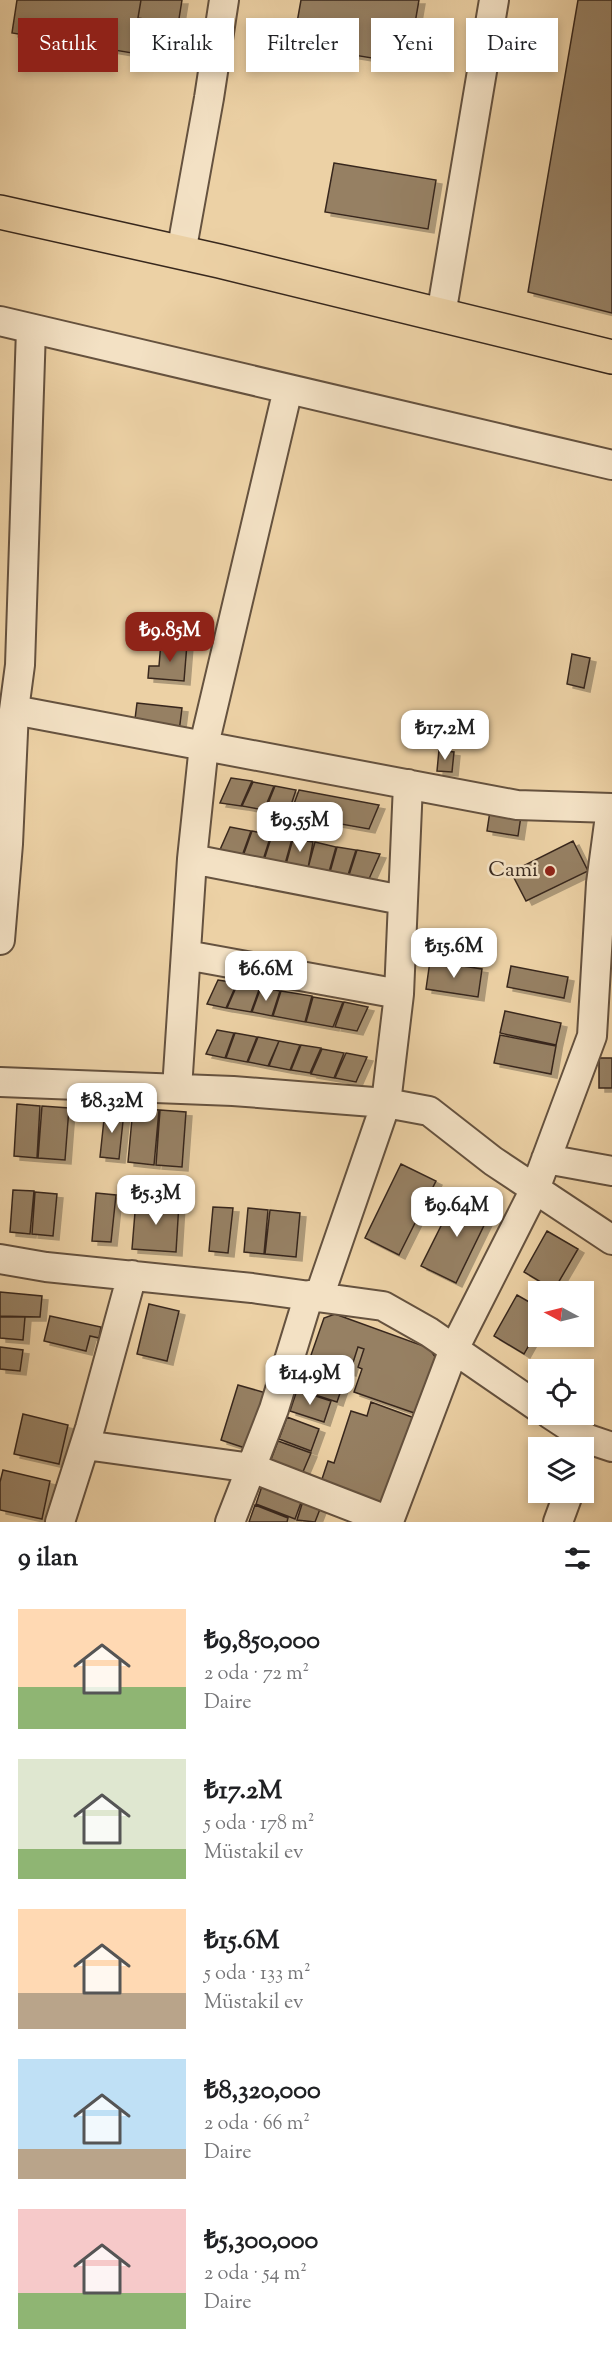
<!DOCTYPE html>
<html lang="tr">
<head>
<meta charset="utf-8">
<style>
  body { margin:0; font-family:"Sorts Mill Goudy",serif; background:#f6f6f6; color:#202124; height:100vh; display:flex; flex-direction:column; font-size:22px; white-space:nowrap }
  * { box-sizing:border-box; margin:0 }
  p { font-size:20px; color:#757577 }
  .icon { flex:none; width:33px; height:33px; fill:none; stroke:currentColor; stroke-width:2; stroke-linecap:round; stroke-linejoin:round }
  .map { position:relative; height:1522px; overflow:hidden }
  .details { display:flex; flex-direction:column; background:#fff; flex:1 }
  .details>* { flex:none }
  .guide { position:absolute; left:18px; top:18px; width:576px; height:54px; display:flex; gap:12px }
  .needle { width:39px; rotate:277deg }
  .buttons { position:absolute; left:528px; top:1281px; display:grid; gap:12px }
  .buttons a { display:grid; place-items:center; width:66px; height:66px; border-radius:0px; background:#fff; box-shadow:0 3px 9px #0003; font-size:30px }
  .price { position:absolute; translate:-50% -51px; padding:0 14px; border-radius:12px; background:#fff; color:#222; font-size:20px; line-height:39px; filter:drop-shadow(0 2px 3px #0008) }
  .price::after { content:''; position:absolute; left:50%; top:36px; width:18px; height:14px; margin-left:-9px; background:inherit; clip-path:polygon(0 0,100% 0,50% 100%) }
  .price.current { background:#8f2418; color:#fff }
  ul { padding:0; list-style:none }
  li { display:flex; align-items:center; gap:18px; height:150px; padding:0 18px }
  li span { display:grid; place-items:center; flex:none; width:168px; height:120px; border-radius:0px; color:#555 }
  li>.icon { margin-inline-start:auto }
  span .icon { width:72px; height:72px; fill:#fffc; stroke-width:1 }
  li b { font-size:26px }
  h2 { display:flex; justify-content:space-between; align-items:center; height:72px; padding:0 18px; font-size:26px }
  .pill { padding:0 21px; border-radius:0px; background:#fff; box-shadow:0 3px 9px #0003; font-size:21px; line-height:54px }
  .pill.current { background:#8f2418; color:#fff }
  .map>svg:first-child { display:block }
</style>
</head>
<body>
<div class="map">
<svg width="612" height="1522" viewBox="0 0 612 1522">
  <defs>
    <filter id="shadow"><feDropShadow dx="6" dy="4" stdDeviation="0" flood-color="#0004"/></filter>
  </defs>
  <rect width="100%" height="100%" fill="#ecd1a5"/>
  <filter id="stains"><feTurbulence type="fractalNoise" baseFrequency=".00333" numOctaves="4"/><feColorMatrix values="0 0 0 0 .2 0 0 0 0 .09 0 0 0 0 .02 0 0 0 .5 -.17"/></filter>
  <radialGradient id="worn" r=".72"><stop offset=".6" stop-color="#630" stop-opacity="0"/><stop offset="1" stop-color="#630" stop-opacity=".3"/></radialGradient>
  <path fill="#968064" stroke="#38281d" stroke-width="1.5" filter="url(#shadow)" d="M 17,0 L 141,0 L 132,53 L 12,33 Z
    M 141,0 L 182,0 L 178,25 L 138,18 Z
    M 301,0 L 419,0 L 408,64 L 293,45 Z
    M 578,0 L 612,0 L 612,313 L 528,292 Z
    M 334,163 L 436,180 L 428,229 L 325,212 Z
    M 161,642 L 187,644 L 184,681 L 148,678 L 149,666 L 159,666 Z
    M 572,654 L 590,658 L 584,688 L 567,684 Z
    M 137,703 L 182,708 L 179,732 L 134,727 Z
    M 439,750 L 454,752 L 452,772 L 437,771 Z
    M 231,778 L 252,781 L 241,806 L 220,803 Z
    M 253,782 L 274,786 L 264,810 L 242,806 Z
    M 275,786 L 296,790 L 288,814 L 265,811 Z
    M 299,790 L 379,805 L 369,829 L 290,815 Z
    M 490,811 L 521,816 L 518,836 L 487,831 Z
    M 230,827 L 251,831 L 242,856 L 219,852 Z
    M 252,831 L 271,835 L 263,860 L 243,856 Z
    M 272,835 L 292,839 L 285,864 L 264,860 Z
    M 293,839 L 313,842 L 308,868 L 286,864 Z
    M 573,841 L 588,871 L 526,901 L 511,872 Z
    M 315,842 L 336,847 L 329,872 L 308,868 Z
    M 337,847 L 356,850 L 348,875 L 330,872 Z
    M 357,850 L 380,854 L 369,879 L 349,875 Z
    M 430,961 L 482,969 L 478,997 L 426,989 Z
    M 511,966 L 568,977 L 564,998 L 507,987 Z
    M 218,980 L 237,983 L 226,1008 L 207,1004 Z
    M 238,983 L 260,987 L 251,1012 L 227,1008 Z
    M 261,987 L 280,991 L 272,1016 L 252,1012 Z
    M 281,991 L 312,996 L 305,1022 L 273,1016 Z
    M 313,997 L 343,1002 L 333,1027 L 306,1022 Z
    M 344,1002 L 368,1007 L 357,1031 L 335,1027 Z
    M 505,1011 L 561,1023 L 556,1045 L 500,1033 Z
    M 217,1030 L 234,1033 L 225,1058 L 206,1054 Z
    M 235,1033 L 257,1037 L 247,1062 L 226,1058 Z
    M 500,1035 L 556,1046 L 551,1074 L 494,1063 Z
    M 258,1037 L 279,1041 L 268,1066 L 248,1062 Z
    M 279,1041 L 300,1045 L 290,1070 L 269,1066 Z
    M 301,1045 L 321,1048 L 310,1073 L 291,1070 Z
    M 322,1049 L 344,1053 L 334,1078 L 311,1074 Z
    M 346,1053 L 367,1057 L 356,1082 L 335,1078 Z
    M 599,1058 L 612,1058 L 612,1088 L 599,1088 Z
    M 17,1104 L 40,1106 L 37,1158 L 14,1156 Z
    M 42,1106 L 69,1108 L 65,1160 L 38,1158 Z
    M 133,1108 L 159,1110 L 154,1165 L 128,1162 Z
    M 105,1110 L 124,1112 L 119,1159 L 100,1157 Z
    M 160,1110 L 186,1112 L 182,1167 L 156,1165 Z
    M 401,1164 L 436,1181 L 399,1255 L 365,1238 Z
    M 13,1190 L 34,1191 L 30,1234 L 10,1232 Z
    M 35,1192 L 57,1194 L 53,1236 L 32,1234 Z
    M 458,1192 L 492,1209 L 456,1283 L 421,1266 Z
    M 96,1193 L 116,1195 L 111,1242 L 92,1241 Z
    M 136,1200 L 179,1203 L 176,1252 L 132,1249 Z
    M 213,1207 L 233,1208 L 228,1253 L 209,1251 Z
    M 248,1208 L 268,1210 L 264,1254 L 244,1252 Z
    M 270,1210 L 300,1213 L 296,1257 L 265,1254 Z
    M 547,1231 L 578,1249 L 554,1290 L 524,1272 Z
    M 0,1292 L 42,1296 L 40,1317 L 0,1316 Z
    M 517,1295 L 538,1307 L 538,1329 L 524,1354 L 494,1336 Z
    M 149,1304 L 179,1311 L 167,1361 L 137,1354 Z
    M 335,1314 L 429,1348 L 440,1364 L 420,1415 L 354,1392 L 362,1369 L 358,1367 L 364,1349 L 358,1347 L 350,1372 L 310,1358 L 324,1318 Z
    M 50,1316 L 101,1327 L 99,1338 L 90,1336 L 86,1351 L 44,1341 Z
    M 0,1317 L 25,1317 L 23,1340 L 0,1338 Z
    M 0,1347 L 23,1350 L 20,1371 L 0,1369 Z
    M 308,1359 L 347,1373 L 337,1402 L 297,1389 Z
    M 238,1385 L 266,1393 L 248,1449 L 221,1440 Z
    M 297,1390 L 331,1401 L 324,1422 L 290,1411 Z
    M 371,1402 L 420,1420 L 390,1498 L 376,1504 L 321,1482 L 328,1461 L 334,1463 L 351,1411 L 367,1416 Z
    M 23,1414 L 68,1425 L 59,1464 L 14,1454 Z
    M 287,1417 L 319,1429 L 311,1451 L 279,1439 Z
    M 278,1441 L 311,1453 L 302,1474 L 270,1462 Z
    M 3,1470 L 50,1481 L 42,1519 L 0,1510 L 0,1482 Z
    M 263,1483 L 303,1497 L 295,1519 L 256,1504 Z
    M 304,1498 L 322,1504 L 315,1522 L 297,1520 Z
    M 255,1505 L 288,1518 L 287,1522 L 249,1522 Z"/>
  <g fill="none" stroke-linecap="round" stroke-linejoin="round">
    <defs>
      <path id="minor" d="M 181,253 L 209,98 L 224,0
        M 441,315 L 494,0
        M 0,321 L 612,465
        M 14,710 L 517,805 L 612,808
        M 192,859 L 402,900
        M 0,940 L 8,844 L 14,710 L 20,665 L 31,329
        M 186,955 L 399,994
        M 0,1082 L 233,1091 L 386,1103 L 429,1111 L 493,1161 L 612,1240
        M 177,1089 L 192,859 L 204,745 L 288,389
        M 546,1159 L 612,1171
        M 0,1259 L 46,1267 L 252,1288 L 383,1306 L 429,1332 L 538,1407
        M 319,1297 L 386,1103 L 399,994 L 408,784
        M 550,1414 L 588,1439 L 612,1447
        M 85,1445 L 252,1468 L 389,1521 L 454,1349 L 535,1189 L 592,1036 L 601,883 L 611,808
        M 60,1522 L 90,1428 L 132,1275
        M 230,1522 L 274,1409 L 309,1295
        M 558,1522 L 569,1492"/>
      <path id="major" d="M 0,212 L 219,261 L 612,357"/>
    </defs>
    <use href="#minor" stroke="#65523f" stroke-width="32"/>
    <use href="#major" stroke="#38281d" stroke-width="36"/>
    <use href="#minor" stroke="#f3e1c4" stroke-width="28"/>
    <use href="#major" stroke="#ecd1a5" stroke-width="33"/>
  </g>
  <circle fill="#8f2418" stroke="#f3e1c4" stroke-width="2" cx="550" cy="871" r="6"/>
  <g text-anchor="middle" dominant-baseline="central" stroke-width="5" stroke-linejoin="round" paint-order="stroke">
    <g font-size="21" fill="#38281d" stroke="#f3e1c4" text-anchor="end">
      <text x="538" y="871">Cami</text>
    </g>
  </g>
  <rect width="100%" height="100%" filter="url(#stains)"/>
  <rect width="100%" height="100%" fill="url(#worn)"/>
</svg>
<div class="buttons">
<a><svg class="needle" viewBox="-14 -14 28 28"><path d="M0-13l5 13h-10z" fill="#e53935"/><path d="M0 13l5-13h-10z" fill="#757577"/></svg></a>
<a><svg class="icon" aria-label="locate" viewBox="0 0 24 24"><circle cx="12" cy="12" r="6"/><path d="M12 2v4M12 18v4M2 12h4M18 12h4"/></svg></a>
<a><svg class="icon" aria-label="layers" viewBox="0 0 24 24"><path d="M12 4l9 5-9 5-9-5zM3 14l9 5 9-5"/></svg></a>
</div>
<b class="price current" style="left:170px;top:663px">₺9.85M</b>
<b class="price" style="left:445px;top:761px">₺17.2M</b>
<b class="price" style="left:300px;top:853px">₺9.55M</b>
<b class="price" style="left:454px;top:979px">₺15.6M</b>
<b class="price" style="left:266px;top:1002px">₺6.6M</b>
<b class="price" style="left:112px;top:1134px">₺8.32M</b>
<b class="price" style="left:156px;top:1226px">₺5.3M</b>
<b class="price" style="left:457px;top:1238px">₺9.64M</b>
<b class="price" style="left:310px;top:1406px">₺14.9M</b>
<div class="guide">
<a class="pill current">Satılık</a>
<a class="pill">Kiralık</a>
<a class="pill">Filtreler</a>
<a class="pill">Yeni</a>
<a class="pill">Daire</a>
</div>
</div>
<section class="details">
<h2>9 ilan<svg class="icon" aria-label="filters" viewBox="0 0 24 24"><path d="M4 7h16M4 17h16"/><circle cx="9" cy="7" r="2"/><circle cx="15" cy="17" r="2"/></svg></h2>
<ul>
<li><span style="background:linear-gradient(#ffd9b3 65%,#8fb573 0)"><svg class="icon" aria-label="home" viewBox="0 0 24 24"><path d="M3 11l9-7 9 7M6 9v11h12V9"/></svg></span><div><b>₺9,850,000</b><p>2 oda · 72 m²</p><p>Daire</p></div></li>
<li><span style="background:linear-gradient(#dfe7d0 75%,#8fb573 0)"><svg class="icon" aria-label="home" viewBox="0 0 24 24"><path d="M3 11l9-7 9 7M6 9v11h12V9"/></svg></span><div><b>₺17.2M</b><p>5 oda · 178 m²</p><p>Müstakil ev</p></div></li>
<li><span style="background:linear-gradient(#ffd9b3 70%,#b9a48a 0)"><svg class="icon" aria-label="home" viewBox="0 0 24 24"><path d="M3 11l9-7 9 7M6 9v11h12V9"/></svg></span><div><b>₺15.6M</b><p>5 oda · 133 m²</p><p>Müstakil ev</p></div></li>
<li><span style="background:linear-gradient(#bfe0f5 75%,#b9a48a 0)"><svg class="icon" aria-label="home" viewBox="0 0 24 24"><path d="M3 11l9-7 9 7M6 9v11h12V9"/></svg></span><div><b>₺8,320,000</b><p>2 oda · 66 m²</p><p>Daire</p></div></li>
<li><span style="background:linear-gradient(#f6c9c9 70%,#8fb573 0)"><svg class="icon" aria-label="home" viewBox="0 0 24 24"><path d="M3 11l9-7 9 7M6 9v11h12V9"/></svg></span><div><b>₺5,300,000</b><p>2 oda · 54 m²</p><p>Daire</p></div></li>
</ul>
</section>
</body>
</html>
